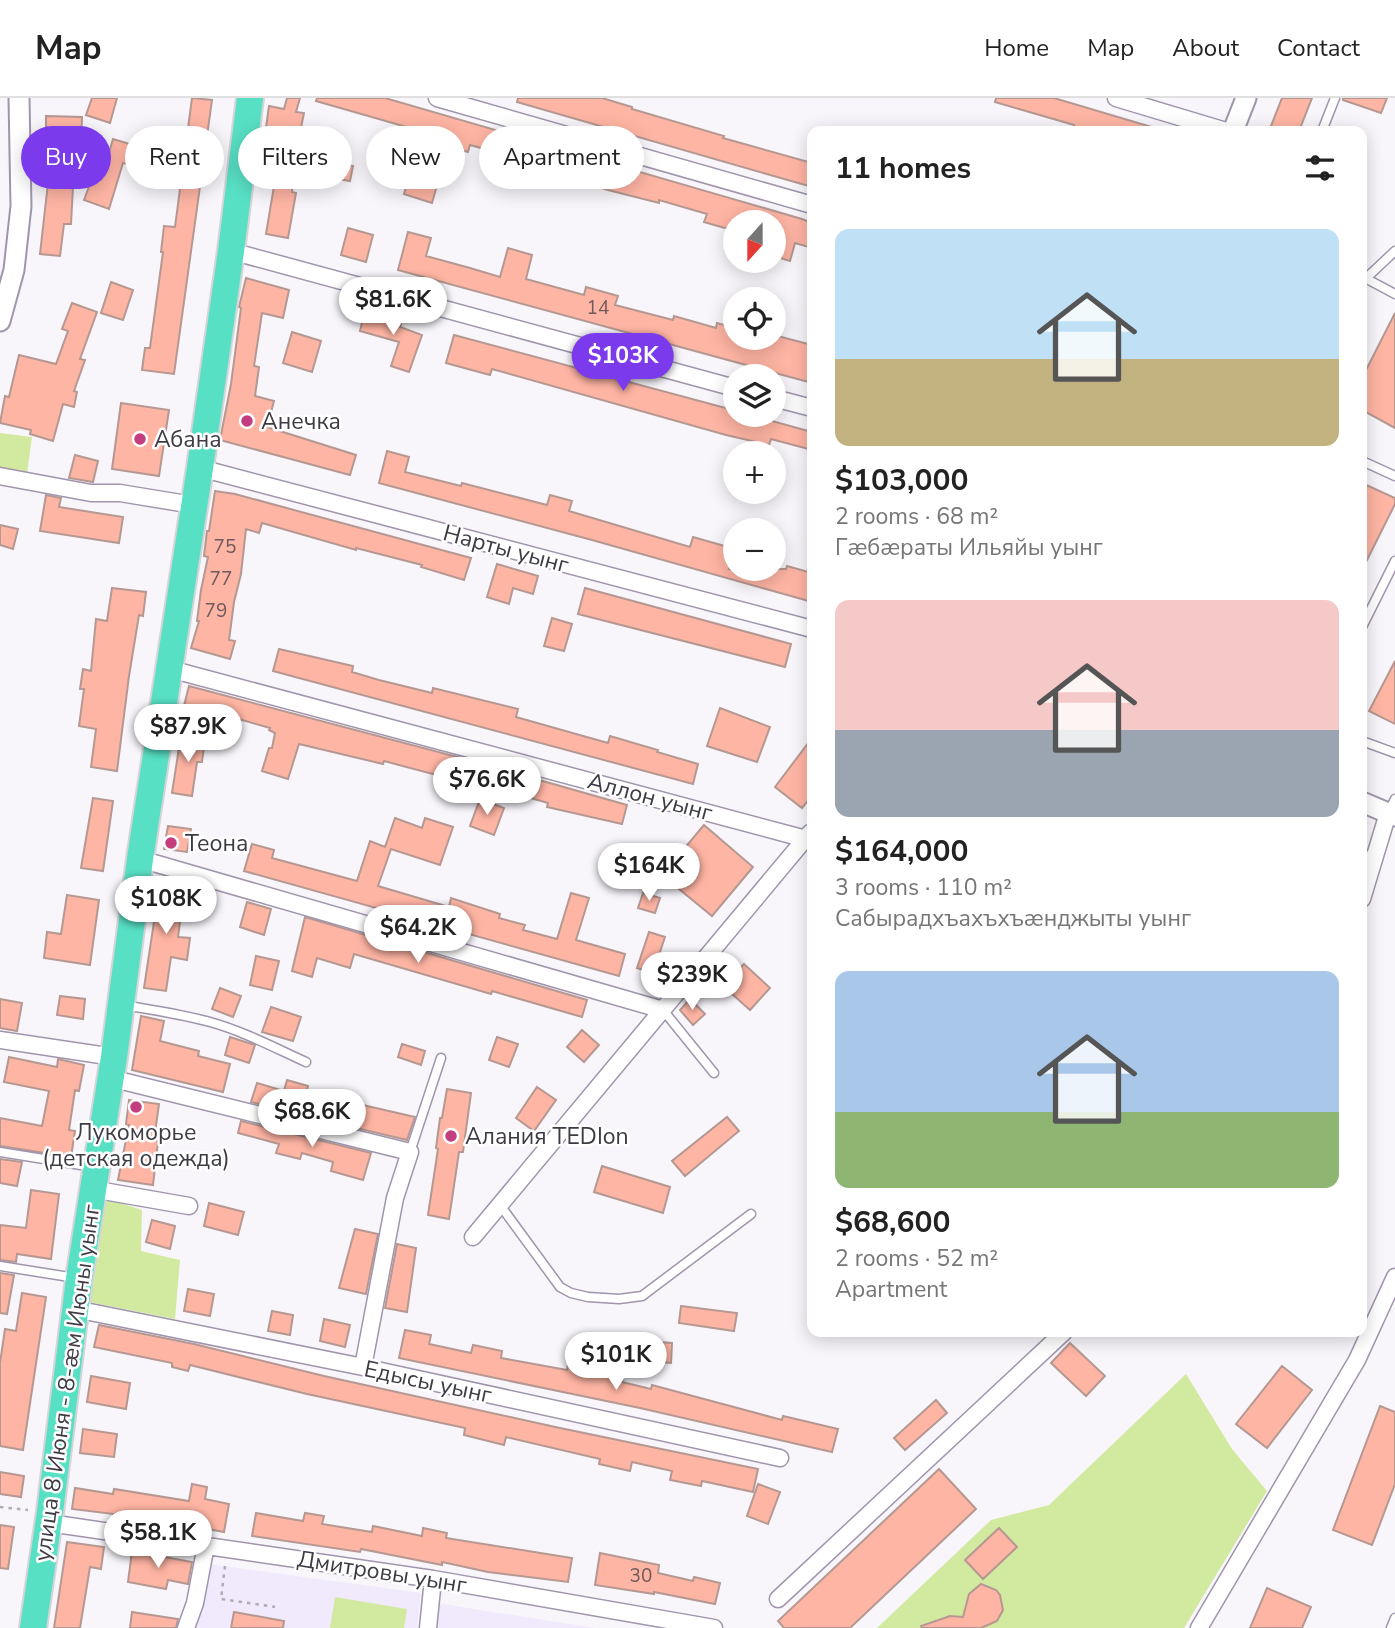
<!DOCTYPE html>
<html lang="en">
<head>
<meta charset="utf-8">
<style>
  body { margin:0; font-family:"Nunito Sans",sans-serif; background:#f2f2f2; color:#222; height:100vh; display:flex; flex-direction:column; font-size:26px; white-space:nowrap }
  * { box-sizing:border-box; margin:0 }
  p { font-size:23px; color:#767676 }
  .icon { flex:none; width:38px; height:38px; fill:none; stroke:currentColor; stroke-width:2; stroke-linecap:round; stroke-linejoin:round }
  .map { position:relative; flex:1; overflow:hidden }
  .panel { position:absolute; left:807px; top:28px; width:560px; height:1211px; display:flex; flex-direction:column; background:#fff; border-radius:14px; box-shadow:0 4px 18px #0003 }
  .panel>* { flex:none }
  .hud { position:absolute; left:21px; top:28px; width:665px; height:63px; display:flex; gap:14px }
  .needle { width:46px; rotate:201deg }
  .fabs { position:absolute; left:723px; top:112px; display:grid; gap:14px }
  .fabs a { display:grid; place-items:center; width:63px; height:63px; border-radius:50%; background:#fff; box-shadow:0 4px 18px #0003; font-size:35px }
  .price { position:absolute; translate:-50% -60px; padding:0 16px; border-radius:24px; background:#fff; color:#222; font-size:23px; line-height:46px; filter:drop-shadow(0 2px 4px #0008) }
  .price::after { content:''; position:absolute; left:50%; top:42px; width:21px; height:16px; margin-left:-10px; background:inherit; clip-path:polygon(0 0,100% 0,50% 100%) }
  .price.current { background:#7c3aed; color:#fff }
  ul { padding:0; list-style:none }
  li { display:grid; align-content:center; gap:14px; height:371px; padding:0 28px }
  li span { display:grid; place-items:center; height:217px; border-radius:14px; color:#555 }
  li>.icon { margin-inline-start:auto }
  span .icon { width:126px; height:126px; fill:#fffc; stroke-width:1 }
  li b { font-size:30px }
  h2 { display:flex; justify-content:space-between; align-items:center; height:84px; padding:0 28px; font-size:30px }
  .tag { padding:0 24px; border-radius:32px; background:#fff; box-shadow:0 4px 18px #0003; font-size:24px; line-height:63px }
  .tag.current { background:#7c3aed; color:#fff }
  header { display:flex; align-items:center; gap:42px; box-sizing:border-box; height:98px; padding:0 35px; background:#fff; border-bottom:2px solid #e0e0e0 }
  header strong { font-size:33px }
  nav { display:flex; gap:38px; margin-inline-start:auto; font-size:24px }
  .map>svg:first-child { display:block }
</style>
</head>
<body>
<header>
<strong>Map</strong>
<nav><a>Home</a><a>Map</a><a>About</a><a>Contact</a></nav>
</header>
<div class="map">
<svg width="1395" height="1530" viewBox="0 0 1395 1530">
  <rect width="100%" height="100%" fill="#f8f6fb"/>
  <path fill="#f1e9fc" d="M 208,1466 L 421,1495 L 417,1530 L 192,1530 Z
    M 436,1505 L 595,1530 L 433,1530 Z"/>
  <path fill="#d2ea9f" d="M 0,335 L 32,339 L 27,376 L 0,373 Z
    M 99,1098 L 142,1112 L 141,1153 L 180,1162 L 175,1221 L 84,1203 Z
    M 1186,1276 L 1232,1351 L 1267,1393 L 1184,1530 L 877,1530 L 991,1422 L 1049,1407 Z
    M 335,1499 L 407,1511 L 404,1530 L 330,1530 Z"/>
  <path fill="#ffb5a4" stroke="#b59892" stroke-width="2" d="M 92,0 L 117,0 L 110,25 L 86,17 Z
    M 192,0 L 212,2 L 174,276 L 142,272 L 145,250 L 150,250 L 163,154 L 161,154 L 164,128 L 175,129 Z
    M 287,0 L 300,0 L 296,14 L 304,15 L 295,59 L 292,94 L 296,95 L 288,140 L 266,136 L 275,82 L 259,80 L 269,8 L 284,11 Z
    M 317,0 L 385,0 L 802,121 L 812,125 L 812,150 L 795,145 L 790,163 L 774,158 L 774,124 L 735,124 L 735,133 L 704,124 L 707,116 L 659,102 L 659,105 L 608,92 L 524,65 L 525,62 L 470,47 L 468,54 L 429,43 L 431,36 L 316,3 Z
    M 518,0 L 602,0 L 632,9 L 632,11 L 724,38 L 723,40 L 812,65 L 812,89 L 517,4 Z
    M 996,0 L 1054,0 L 1155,30 L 1155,33 L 1072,33 L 1074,27 L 995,4 Z
    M 1282,0 L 1312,0 L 1299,33 L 1269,33 Z
    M 1343,0 L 1387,0 L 1381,15 L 1343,2 Z
    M 46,18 L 82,19 L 81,51 L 46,51 Z
    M 138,38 L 164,44 L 157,73 L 123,65 L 109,111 L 84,102 L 93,78 L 101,81 L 113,41 L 136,48 Z
    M 48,61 L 74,70 L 71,126 L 64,126 L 60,158 L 40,156 L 48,85 Z
    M 328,63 L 353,68 L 350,83 L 326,79 Z
    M 410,75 L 438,84 L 432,105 L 404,96 Z
    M 348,130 L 373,137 L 366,164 L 341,157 Z
    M 408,134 L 431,140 L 426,158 L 470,170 L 500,179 L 508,150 L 532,157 L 526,181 L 584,197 L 586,189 L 618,198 L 615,207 L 673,222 L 674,218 L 716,230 L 717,225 L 735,230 L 735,240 L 774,240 L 774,237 L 812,247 L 812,285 L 398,172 Z
    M 246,180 L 289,192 L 283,220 L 262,215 L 254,268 L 259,269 L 255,298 L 274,303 L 267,329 L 356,357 L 350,377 L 220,342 L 231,286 L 241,210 L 239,209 Z
    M 111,184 L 133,192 L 123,222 L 101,215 Z
    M 72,205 L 97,214 L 80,261 L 85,262 L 74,293 L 77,294 L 74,309 L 63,306 L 53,343 L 30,336 L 31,332 L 0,325 L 5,298 L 9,299 L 19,257 L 56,266 L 68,233 L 62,231 Z
    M 365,212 L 402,222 L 400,229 L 422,237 L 409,274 L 391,268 L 399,244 L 360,233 Z
    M 1395,215 L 1395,330 L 1362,312 L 1362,280 Z
    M 292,234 L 321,243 L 312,274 L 283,265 Z
    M 454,237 L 733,312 L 732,317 L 750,317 L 812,334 L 812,352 L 771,341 L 769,347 L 726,337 L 492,271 L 490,277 L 446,265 Z
    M 121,305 L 169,312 L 159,378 L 112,371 Z
    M 387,353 L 409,359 L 405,374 L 461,388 L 462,385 L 547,407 L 550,397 L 572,403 L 569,413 L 690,449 L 693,439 L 735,451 L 729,471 L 786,471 L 787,468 L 812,475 L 812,504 L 592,442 L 379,385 Z
    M 75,357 L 98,363 L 93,384 L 69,380 Z
    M 1362,385 L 1395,400 L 1395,406 L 1362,472 Z
    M 215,393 L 235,396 L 471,460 L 464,482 L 421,469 L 422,467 L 356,450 L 356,452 L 262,425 L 259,435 L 246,431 L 241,476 L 234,504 L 229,542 L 235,543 L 230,561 L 191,550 L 199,523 L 197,523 L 201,492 L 208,459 L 204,458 L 207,433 L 209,433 Z
    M 46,397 L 61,400 L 59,409 L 123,419 L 119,445 L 40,433 Z
    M 0,427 L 18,431 L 13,451 L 0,447 Z
    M 497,466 L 538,478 L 533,496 L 513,490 L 509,506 L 487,499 Z
    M 112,490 L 146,494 L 143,518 L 139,517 L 129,578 L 117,673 L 91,669 L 96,631 L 79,628 L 84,591 L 80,591 L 83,571 L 91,573 L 96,521 L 107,523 Z
    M 585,490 L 791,546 L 785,569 L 578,516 Z
    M 552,520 L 572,526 L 564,553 L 544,548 Z
    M 279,551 L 353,568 L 352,574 L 379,582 L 432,595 L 433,590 L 518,611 L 516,619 L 576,636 L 608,645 L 610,638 L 658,652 L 657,654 L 698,666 L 693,686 L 273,573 Z
    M 1395,563 L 1395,626 L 1369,613 Z
    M 189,588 L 480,665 L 474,687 L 384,663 L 383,666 L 299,646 L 288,681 L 262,673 L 269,650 L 272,650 L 275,635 L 269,632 L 270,630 L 228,618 L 227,623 L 183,612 Z
    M 720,610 L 770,629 L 757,664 L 707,648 Z
    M 181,637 L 205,641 L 202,664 L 197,664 L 192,698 L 172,695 Z
    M 812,640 L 812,698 L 802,710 L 775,689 Z
    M 504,672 L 627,707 L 622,726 L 547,709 L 548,705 L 499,691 Z
    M 93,700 L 113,703 L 103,773 L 81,770 Z
    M 480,701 L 504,710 L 494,737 L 470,728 Z
    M 395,720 L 422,730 L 425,720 L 453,729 L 440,767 L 391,751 L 378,788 L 449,809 L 451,800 L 500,816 L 499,820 L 525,827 L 523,832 L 557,841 L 571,795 L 589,800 L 576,842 L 625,856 L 619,878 L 244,773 L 252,746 L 274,752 L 272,760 L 357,783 L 370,743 L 385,749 Z
    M 704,727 L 753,769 L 712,818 L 662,777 Z
    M 168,728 L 191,731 L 187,754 L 164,751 Z
    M 160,784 L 185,787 L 178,839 L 190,840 L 187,862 L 171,859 L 166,893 L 144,890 Z
    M 643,795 L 660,800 L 655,815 L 638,810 Z
    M 67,797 L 99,802 L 90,867 L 44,860 L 47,834 L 61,836 Z
    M 247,804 L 271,811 L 264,837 L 240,829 Z
    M 305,819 L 587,902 L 582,919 L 492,893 L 491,896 L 354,856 L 350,870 L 317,860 L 312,879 L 292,873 Z
    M 649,834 L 665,839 L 653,875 L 637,870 Z
    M 256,858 L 279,863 L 272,892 L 250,887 Z
    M 744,866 L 770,890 L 750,912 L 723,888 Z
    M 220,890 L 241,898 L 233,919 L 212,911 Z
    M 60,898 L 85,901 L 83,921 L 57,917 Z
    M 0,901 L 22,905 L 17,933 L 0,930 Z
    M 690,901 L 705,916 L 693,927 L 680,912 Z
    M 271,909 L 301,919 L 293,943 L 262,934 Z
    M 141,918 L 164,923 L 160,943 L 199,953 L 198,958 L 230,966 L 223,994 L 132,972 Z
    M 582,932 L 599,947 L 584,964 L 567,949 Z
    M 230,939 L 255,947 L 249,965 L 225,957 Z
    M 497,939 L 518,946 L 509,969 L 489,962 Z
    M 402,946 L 425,953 L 421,967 L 398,959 Z
    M 9,959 L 57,969 L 58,961 L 84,967 L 79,993 L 75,992 L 69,1032 L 75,1033 L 71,1059 L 0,1048 L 0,1020 L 42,1028 L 49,993 L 4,984 Z
    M 287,982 L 308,988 L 301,1016 L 251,1004 L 257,985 L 284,993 Z
    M 537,989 L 556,1002 L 534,1033 L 516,1020 Z
    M 447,991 L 471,995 L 463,1054 L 459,1054 L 449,1121 L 428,1117 L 438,1051 L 436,1050 L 440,1020 L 442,1020 Z
    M 129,1002 L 159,1006 L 154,1042 L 158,1043 L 153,1087 L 118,1082 L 129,1027 L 126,1026 Z
    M 354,1005 L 415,1019 L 407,1042 L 348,1028 Z
    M 727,1019 L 739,1033 L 685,1078 L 672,1063 Z
    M 241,1023 L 371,1055 L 363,1082 L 331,1073 L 333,1064 L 302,1055 L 300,1061 L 276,1055 L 279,1046 L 238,1035 Z
    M 0,1061 L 22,1064 L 17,1088 L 0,1085 Z
    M 602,1068 L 670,1089 L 663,1115 L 594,1094 Z
    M 31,1092 L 59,1096 L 51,1161 L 17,1156 L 16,1164 L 0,1162 L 0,1127 L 26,1130 Z
    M 209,1105 L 244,1114 L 238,1137 L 204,1128 Z
    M 152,1122 L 175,1128 L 170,1151 L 146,1144 Z
    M 355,1131 L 378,1136 L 366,1196 L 339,1190 Z
    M 397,1146 L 416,1150 L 407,1214 L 385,1210 Z
    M 0,1175 L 14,1177 L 7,1216 L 0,1215 Z
    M 188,1191 L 214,1196 L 210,1218 L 184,1213 Z
    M 22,1195 L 46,1199 L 23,1352 L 0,1348 L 0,1265 L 5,1231 L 16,1233 Z
    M 681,1208 L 737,1215 L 734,1233 L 679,1225 Z
    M 272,1213 L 293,1217 L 290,1237 L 268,1233 Z
    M 324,1221 L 350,1227 L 345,1249 L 320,1243 Z
    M 99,1227 L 194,1246 L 324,1278 L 560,1330 L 758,1371 L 753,1394 L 702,1383 L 701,1388 L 670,1382 L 672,1373 L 632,1364 L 630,1373 L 599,1366 L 600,1361 L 506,1339 L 504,1347 L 464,1337 L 465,1330 L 307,1296 L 190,1267 L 188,1273 L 172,1269 L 172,1265 L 94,1249 Z
    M 405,1232 L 431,1237 L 429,1246 L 471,1255 L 473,1247 L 502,1253 L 501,1260 L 567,1272 L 568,1267 L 623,1280 L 622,1284 L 651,1291 L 652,1287 L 782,1322 L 783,1318 L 838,1331 L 832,1354 L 640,1310 L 399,1260 Z
    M 659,1244 L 672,1245 L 671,1265 L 657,1264 Z
    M 1070,1245 L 1105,1278 L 1086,1298 L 1051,1265 Z
    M 1282,1268 L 1312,1292 L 1267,1350 L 1236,1326 Z
    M 91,1278 L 130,1285 L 126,1311 L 87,1304 Z
    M 936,1302 L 947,1315 L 905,1352 L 894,1340 Z
    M 1380,1308 L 1395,1314 L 1395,1386 L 1372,1447 L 1333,1432 Z
    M 83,1331 L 117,1336 L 114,1359 L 80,1355 Z
    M 939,1371 L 976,1411 L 850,1530 L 784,1530 L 778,1523 Z
    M 0,1374 L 24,1378 L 21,1399 L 0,1396 Z
    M 192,1386 L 207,1389 L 205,1401 L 229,1406 L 224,1434 L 154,1421 L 72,1411 L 75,1390 L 113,1396 L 114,1391 L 189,1403 Z
    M 758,1386 L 780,1394 L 768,1426 L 747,1418 Z
    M 256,1415 L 303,1423 L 305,1415 L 324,1418 L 322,1426 L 372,1434 L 373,1428 L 422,1438 L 423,1430 L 447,1435 L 446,1440 L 572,1460 L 568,1484 L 488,1474 L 442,1464 L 442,1467 L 361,1451 L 360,1454 L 252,1438 Z
    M 0,1427 L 14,1429 L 8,1471 L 0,1470 Z
    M 999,1430 L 1017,1449 L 983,1481 L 965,1462 Z
    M 67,1444 L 104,1449 L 101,1471 L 90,1469 L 80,1530 L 54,1530 Z
    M 132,1453 L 192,1464 L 188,1486 L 168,1482 L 166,1491 L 128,1484 Z
    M 600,1455 L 659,1467 L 658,1475 L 693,1483 L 694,1479 L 720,1485 L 715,1506 L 654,1494 L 654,1496 L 595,1487 Z
    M 981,1486 L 996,1492 L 1000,1497 L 1003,1512 L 997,1523 L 981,1530 L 922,1530 L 921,1528 L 950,1518 L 963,1519 L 969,1496 Z
    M 1267,1490 L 1311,1509 L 1302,1530 L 1250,1530 Z
    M 132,1514 L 178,1521 L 176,1530 L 130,1530 Z
    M 234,1514 L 284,1523 L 283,1530 L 231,1530 Z"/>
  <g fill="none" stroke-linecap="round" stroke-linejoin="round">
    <defs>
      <path id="service" d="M 1322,33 L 1335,0
        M 1365,180 L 1395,196
        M 1362,184 L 1395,153
        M 1362,363 L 1395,378
        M 1362,529 L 1395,463
        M 1362,643 L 1395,655
        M 1388,715 L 1395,701
        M 1362,764 L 1373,754
        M 123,907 C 152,912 181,916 210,924 C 243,933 275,950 306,964
        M 663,912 L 714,975
        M 0,1054 L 93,1069
        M 410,1054 L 441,960
        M 500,1107 L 560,1189 L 571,1195 L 588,1199 L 619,1201 L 642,1198 L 751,1116
        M 0,1168 L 76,1180
        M 1391,1530 L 1395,1520"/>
      <path id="minor" d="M 437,0 L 812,107
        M 1116,0 L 1226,33
        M 231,153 L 735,290
        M 774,300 L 812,310
        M 200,370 L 812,531
        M 0,378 L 91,395 L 120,395 L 193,407
        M 170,571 L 806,741
        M 140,761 L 663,912
        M 1362,801 L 1388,715
        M 0,942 L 114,959
        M 110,980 L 410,1054 L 395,1100 L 363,1269
        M 92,1091 L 189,1108
        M 473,1139 L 810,735
        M 75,1211 L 363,1269 L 780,1360
        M 49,1425 L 433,1481 L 714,1530
        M 778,1501 L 1064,1234
        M 186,1530 L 195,1505 L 206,1447
        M 428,1530 L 433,1481
        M 1199,1530 L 1357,1262 L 1395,1179"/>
      <path id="tertiary" d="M 1233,33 L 1246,0
        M 0,223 L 14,172 L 21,108 L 19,0
        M 1362,704 L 1395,718"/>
      <path id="trunk" d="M 33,1530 L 50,1414 L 79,1181 L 114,959 L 140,761 L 200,370 L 231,153 L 250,0"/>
    </defs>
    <use href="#service" stroke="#a095ad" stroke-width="11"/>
    <use href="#minor" stroke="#a095ad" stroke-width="19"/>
    <use href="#tertiary" stroke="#a095ad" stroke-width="23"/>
    <use href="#trunk" stroke="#d5d4d6" stroke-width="30"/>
    <path stroke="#aeabb2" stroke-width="2.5" stroke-dasharray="3.5 5" stroke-linecap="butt" d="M 0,1409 L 28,1412
      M 225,1468 L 221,1501 L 275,1509"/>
    <use href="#service" stroke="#fff" stroke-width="8"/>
    <use href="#minor" stroke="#fff" stroke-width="16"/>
    <use href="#tertiary" stroke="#fff" stroke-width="19"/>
    <use href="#trunk" stroke="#58e0c4" stroke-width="26"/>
  </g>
  <g fill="#c43e7f" stroke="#fff" stroke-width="2.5">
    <circle cx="247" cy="323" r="7"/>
    <circle cx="140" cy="341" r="7"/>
    <circle cx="171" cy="745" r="7"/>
    <circle cx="136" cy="1009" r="7"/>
    <circle cx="451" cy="1038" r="7"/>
  </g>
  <g text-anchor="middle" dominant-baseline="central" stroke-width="5" stroke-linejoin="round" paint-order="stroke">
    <g font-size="19" fill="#6f5a5d">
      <text x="598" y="210">14</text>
      <text x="225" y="449">75</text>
      <text x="221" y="481">77</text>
      <text x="216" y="513">79</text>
      <text x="641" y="1478">30</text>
    </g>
    <g font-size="23" fill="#3f3b45" stroke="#fff" text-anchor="start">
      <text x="261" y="323">Анечка</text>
      <text x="154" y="341">Абана</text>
      <text x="185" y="745">Теона</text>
      <text x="136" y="1034" text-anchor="middle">Лукоморье<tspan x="136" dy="26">(детская одежда)</tspan></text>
      <text x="465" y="1038">Алания ТEDIon</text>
    </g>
    <g font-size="23" fill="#3f3b45" stroke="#fff">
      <text transform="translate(506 451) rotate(15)">Нарты уынг</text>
      <text transform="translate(650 699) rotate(15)">Аллон уынг</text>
      <text transform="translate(428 1284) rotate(12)">Едысы уынг</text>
      <text transform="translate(67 1285) rotate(-82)">улица 8 Июня - 8-ӕм Июны уынг</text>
      <text transform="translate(382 1474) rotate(9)">Дмитровы уынг</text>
    </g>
  </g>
</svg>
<div class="fabs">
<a><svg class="needle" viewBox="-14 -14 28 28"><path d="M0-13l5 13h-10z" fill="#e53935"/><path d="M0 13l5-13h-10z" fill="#767676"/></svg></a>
<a><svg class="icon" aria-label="locate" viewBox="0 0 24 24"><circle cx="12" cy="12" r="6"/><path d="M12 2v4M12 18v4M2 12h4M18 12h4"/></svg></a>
<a><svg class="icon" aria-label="layers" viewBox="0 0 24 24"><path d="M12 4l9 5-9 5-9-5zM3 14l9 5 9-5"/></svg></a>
<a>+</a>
<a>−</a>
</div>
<b class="price" style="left:393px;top:239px">$81.6K</b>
<b class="price current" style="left:623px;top:295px">$103K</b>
<b class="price" style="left:188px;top:666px">$87.9K</b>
<b class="price" style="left:487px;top:719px">$76.6K</b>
<b class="price" style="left:649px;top:805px">$164K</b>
<b class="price" style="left:166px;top:838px">$108K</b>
<b class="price" style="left:418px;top:867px">$64.2K</b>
<b class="price" style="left:692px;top:914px">$239K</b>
<b class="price" style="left:312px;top:1051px">$68.6K</b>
<b class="price" style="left:616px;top:1294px">$101K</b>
<b class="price" style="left:158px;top:1472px">$58.1K</b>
<div class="hud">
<a class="tag current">Buy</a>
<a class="tag">Rent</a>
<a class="tag">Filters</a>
<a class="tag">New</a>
<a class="tag">Apartment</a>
</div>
<section class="panel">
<h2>11 homes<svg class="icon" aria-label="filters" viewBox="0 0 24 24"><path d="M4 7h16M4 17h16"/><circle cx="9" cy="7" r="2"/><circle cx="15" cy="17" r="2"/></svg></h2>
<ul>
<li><span style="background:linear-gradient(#bfe0f5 60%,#c2b280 0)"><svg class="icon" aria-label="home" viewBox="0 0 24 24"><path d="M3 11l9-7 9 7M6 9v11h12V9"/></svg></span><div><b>$103,000</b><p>2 rooms · 68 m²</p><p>Гæбæраты Ильяйы уынг</p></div></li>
<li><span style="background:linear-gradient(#f6c9c9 60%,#9aa5b1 0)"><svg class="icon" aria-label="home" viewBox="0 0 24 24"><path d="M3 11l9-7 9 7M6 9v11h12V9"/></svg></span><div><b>$164,000</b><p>3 rooms · 110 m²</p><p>Сабырадхъахъхъæнджыты уынг</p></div></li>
<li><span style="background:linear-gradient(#a9c7e8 65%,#8fb573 0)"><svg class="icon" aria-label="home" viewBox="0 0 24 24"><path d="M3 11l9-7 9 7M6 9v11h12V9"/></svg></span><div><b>$68,600</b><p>2 rooms · 52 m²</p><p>Apartment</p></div></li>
</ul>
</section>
</div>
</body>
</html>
